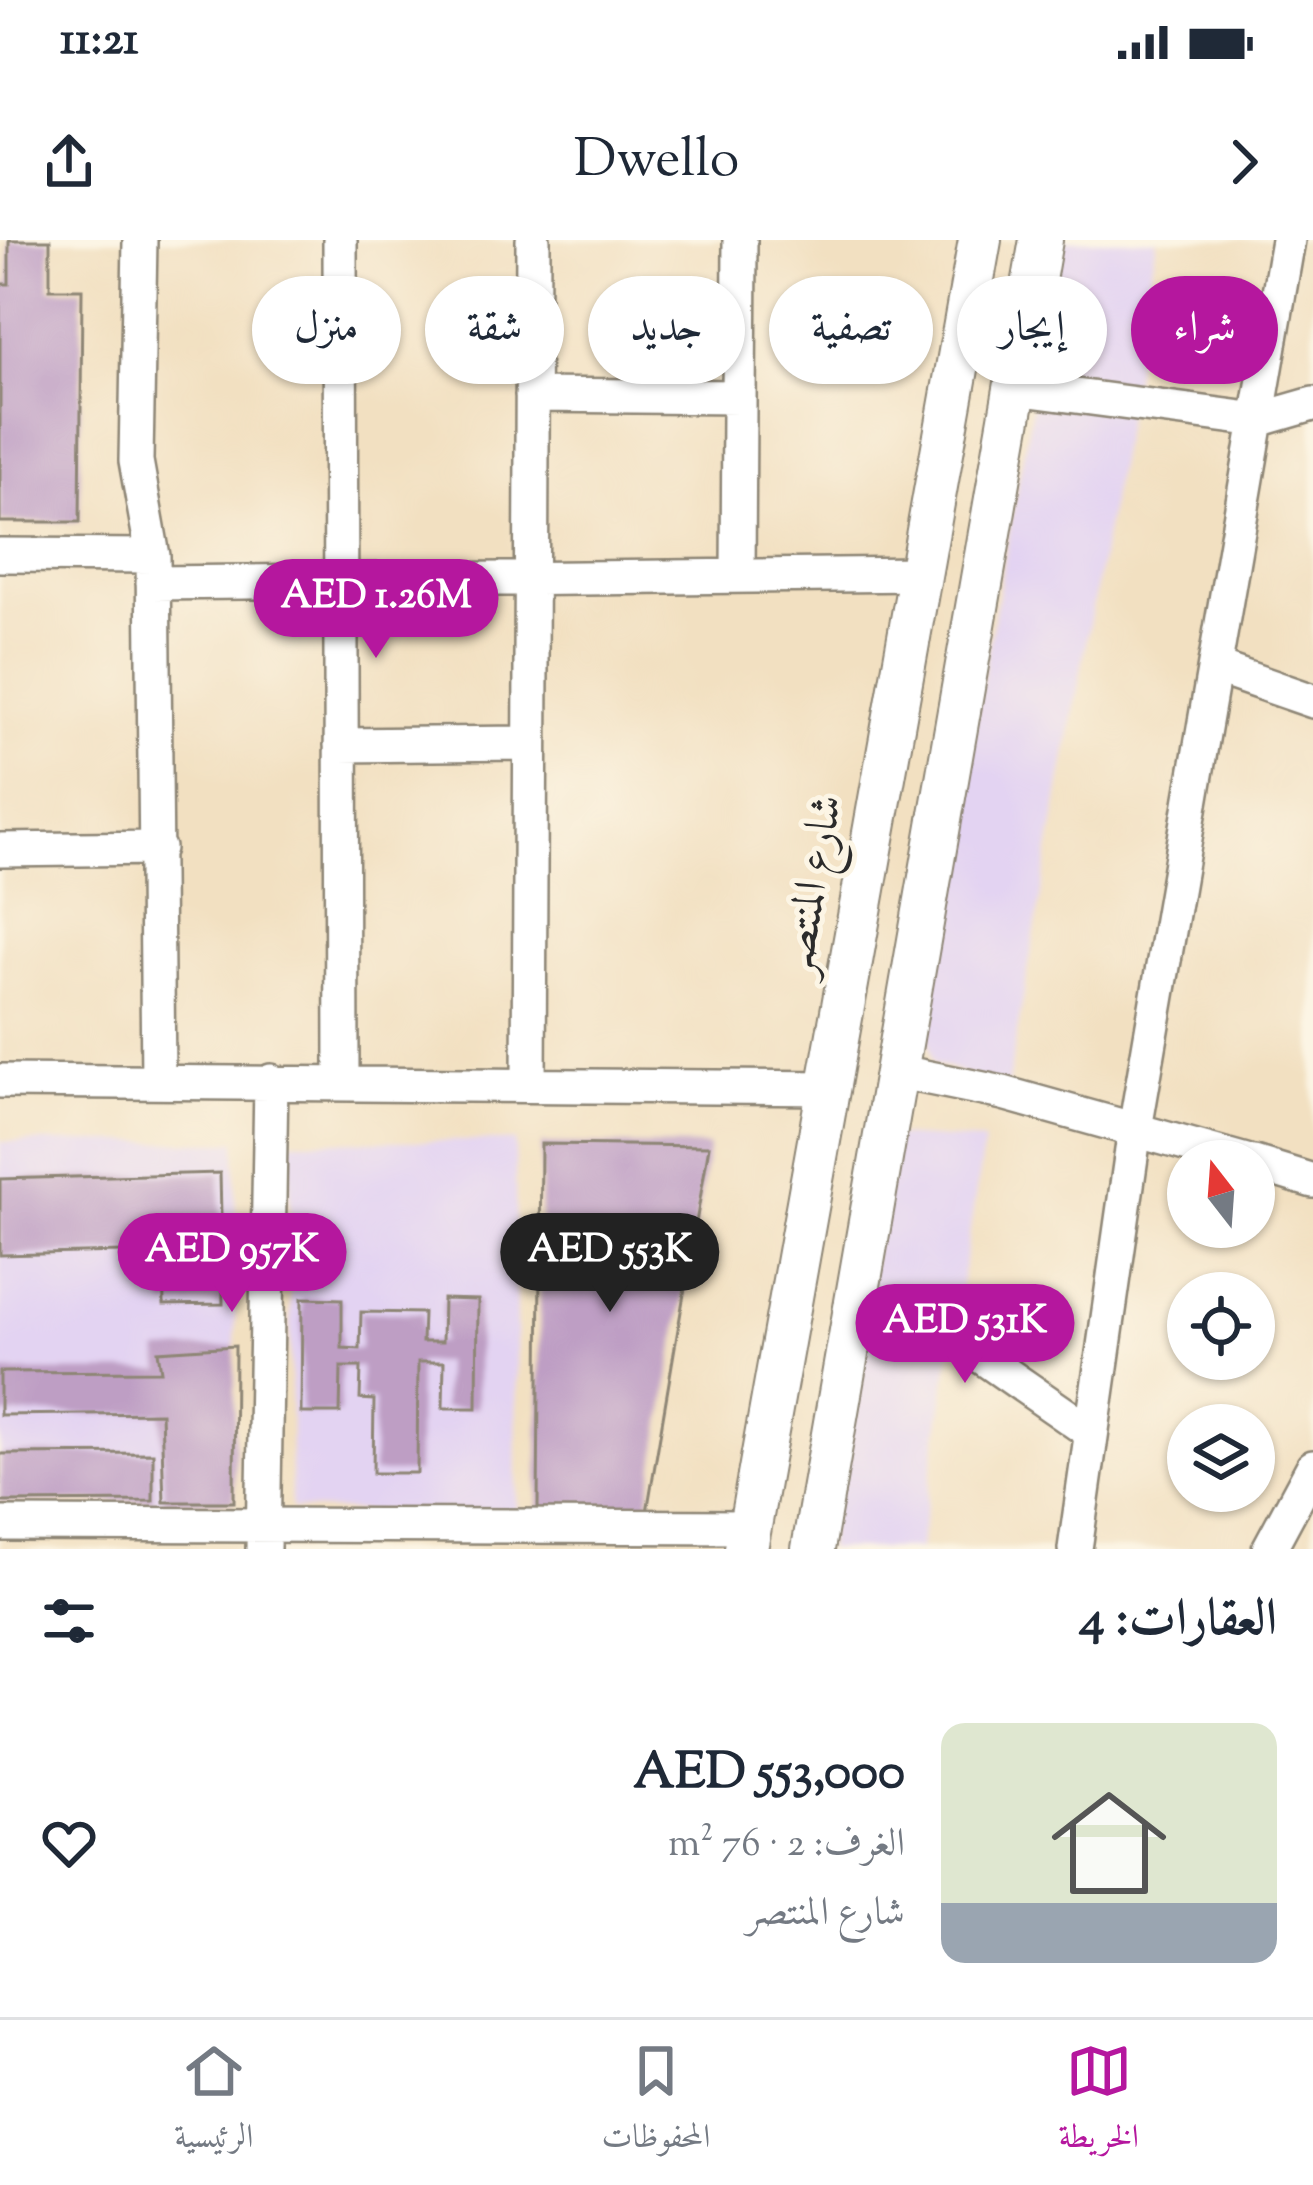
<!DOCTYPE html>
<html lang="ar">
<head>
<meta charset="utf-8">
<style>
  body { margin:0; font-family:"Sorts Mill Goudy",Amiri,serif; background:#f2f2f3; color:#1f2937; direction:rtl; height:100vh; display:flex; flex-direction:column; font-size:45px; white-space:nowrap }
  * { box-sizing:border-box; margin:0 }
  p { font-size:39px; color:#747a83 }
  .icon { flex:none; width:66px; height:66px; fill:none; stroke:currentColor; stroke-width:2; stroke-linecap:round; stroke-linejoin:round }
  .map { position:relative; height:1309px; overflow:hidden; direction:ltr }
  .drawer { display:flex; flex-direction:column; background:#fff; flex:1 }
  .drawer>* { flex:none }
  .guide { position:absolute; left:36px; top:36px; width:1242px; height:108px; direction:rtl; display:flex; gap:24px }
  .needle { width:78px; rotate:343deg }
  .controls { position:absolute; left:1167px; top:900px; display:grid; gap:24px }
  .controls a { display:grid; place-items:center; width:108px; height:108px; border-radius:50%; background:#fff; box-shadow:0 3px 9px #0004; font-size:60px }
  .price { position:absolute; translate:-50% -102px; padding:0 27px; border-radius:42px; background:#b5179e; color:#fff; font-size:39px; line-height:78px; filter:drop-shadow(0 3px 6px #0008) }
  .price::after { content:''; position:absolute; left:50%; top:72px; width:36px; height:27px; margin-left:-18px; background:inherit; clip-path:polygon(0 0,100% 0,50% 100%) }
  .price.on { background:#222; color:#fff }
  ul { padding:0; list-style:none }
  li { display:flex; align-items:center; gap:36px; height:300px; padding:0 36px }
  li span { display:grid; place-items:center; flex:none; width:336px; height:240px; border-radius:24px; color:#555 }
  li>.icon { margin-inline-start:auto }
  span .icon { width:144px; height:144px; fill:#fffc; stroke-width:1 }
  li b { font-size:51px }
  h2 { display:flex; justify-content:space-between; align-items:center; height:144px; padding:0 36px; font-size:51px }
  .pill { padding:0 42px; border-radius:54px; background:#fff; box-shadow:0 3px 9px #0004; font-size:42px; line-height:108px }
  .pill.on { background:#b5179e; color:#fff }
  .status { display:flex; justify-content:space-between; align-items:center; height:84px; padding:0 60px; background:#fff; direction:ltr }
  .status svg { height:33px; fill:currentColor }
  header { display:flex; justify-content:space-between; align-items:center; height:156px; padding:0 36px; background:#fff; font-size:54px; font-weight:600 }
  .dock { display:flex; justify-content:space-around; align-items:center; height:168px; border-top:3px solid #e0e1e3; background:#fff; font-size:33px; color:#747a83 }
  .dock a { display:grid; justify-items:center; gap:6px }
  .dock .on { color:#b5179e }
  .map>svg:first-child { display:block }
</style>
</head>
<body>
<div class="status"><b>11:21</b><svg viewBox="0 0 49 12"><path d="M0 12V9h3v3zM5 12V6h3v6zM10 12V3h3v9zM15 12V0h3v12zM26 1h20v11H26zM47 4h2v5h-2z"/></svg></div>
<header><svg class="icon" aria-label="forward" viewBox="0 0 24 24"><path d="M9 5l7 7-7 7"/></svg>Dwello<svg class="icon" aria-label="share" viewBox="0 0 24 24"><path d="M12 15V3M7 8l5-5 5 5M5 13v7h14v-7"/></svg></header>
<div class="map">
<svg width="1313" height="1309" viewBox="0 0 1313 1309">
  <rect width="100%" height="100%" fill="#fcf5e5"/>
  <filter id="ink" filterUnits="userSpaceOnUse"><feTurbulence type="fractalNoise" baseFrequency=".00833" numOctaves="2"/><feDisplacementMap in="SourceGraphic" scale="24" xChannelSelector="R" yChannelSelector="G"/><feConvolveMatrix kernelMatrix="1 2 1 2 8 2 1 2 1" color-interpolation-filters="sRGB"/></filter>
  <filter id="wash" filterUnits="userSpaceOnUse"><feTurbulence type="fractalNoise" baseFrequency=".004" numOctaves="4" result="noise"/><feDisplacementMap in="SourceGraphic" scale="48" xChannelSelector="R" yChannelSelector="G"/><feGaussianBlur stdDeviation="2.7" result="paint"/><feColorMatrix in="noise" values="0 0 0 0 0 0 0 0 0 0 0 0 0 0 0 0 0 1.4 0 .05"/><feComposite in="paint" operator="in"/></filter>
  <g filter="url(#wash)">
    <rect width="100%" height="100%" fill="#f2e0c1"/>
    <path fill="#e3d3f2" d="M 1062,0 L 1157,0 L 1007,849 L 933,823 L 923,771 Z
      M 893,896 L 984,901 L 919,1309 L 827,1309 Z
      M 290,901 L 515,901 L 517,1275 L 291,1269 Z
      M 0,902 L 236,902 L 234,1262 L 0,1262 Z"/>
    <g id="blocks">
      <path fill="#be9ec4" d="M 9,0 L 50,0 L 50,49 L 82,49 L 80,282 L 0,282 L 0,44 L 9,44 Z
        M 541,904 L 709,906 L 647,1272 L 538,1270 Z
        M 220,933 L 223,1064 L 164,1065 L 163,1011 L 0,1015 L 0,939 Z
        M 302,1058 L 342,1059 L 342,1108 L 360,1109 L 361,1072 L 423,1073 L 422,1102 L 442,1102 L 443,1059 L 478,1060 L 477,1168 L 443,1168 L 444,1122 L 418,1122 L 417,1233 L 373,1233 L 374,1160 L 360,1159 L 361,1127 L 341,1127 L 340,1173 L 301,1173 Z
        M 235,1106 L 234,1262 L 164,1262 L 161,1173 L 0,1175 L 0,1132 L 161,1131 L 158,1111 Z
        M 153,1213 L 153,1261 L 0,1262 L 0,1214 Z"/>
    </g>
  </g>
  <g filter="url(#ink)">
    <use href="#blocks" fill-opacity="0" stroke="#8e8676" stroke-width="3"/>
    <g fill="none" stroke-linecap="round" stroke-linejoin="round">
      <defs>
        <path id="minor" d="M 140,0 L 136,221 L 153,316 L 158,841
          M 340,0 L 342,843
          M 1015,148 L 1258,180 L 1313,164
          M 532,155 L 739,157
          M 0,315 L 153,316
          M 738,336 L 740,0
          M 153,343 L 921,334
          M 1215,427 L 1313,461
          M 341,505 L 530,503
          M 0,610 L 158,608
          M 895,831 L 1003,853 L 1246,921
          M 0,841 L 832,848
          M 529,845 L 533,0
          M 1254,923 L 1313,941
          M 853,1073 L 959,1101 L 1090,1192
          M 0,1284 L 750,1287
          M 263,1309 L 271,841
          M 1075,1309 L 1135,889 L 1288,0
          M 1269,1309 L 1313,1227"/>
        <path id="major" d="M 746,1309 L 980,0
          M 813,1309 L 1041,0"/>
      </defs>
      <use href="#minor" stroke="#8e8676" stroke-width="38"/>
      <use href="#major" stroke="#8e8676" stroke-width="46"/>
      <use href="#minor" stroke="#fff" stroke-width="33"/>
      <use href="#major" stroke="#fff" stroke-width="42"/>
    </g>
  </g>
  <g text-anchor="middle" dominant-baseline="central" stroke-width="10" stroke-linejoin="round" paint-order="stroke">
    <g font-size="45" fill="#2b2b2b" stroke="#fcf5e5">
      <text transform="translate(815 646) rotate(-80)">شارع المنتصر</text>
    </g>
  </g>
</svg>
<div class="controls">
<a><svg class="needle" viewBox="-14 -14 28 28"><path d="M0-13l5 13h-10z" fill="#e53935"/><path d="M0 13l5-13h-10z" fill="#747a83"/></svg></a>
<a><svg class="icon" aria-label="locate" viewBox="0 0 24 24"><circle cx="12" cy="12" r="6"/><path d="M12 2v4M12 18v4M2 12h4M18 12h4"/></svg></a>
<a><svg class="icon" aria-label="layers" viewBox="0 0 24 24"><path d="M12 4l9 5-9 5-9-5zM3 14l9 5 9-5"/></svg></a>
</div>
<b class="price" style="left:376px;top:421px">AED 1.26M</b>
<b class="price" style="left:232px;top:1075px">AED 957K</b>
<b class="price on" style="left:610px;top:1075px">AED 553K</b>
<b class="price" style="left:965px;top:1146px">AED 531K</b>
<div class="guide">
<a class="pill on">شراء</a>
<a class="pill">إيجار</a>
<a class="pill">تصفية</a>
<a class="pill">جديد</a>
<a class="pill">شقة</a>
<a class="pill">منزل</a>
</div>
</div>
<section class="drawer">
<h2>العقارات: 4<svg class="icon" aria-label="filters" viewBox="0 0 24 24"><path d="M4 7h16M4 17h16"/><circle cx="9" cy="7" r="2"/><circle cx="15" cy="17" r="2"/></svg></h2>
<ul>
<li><span style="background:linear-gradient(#dfe7d0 75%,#9aa5b1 0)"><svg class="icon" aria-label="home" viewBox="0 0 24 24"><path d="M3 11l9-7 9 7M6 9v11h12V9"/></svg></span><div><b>AED 553,000</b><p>الغرف: 2 · 76 m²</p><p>شارع المنتصر</p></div><svg class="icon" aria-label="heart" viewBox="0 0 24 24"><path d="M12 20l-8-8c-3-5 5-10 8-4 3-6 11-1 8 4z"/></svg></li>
</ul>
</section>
<nav class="dock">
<a class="on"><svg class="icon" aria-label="map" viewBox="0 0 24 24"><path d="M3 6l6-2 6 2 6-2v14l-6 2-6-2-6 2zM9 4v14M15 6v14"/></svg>الخريطة</a>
<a><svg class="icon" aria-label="saved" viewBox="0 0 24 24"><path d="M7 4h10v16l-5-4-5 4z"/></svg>المحفوظات</a>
<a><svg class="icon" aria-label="home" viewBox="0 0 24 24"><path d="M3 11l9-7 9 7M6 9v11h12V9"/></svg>الرئيسية</a>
</nav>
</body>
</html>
